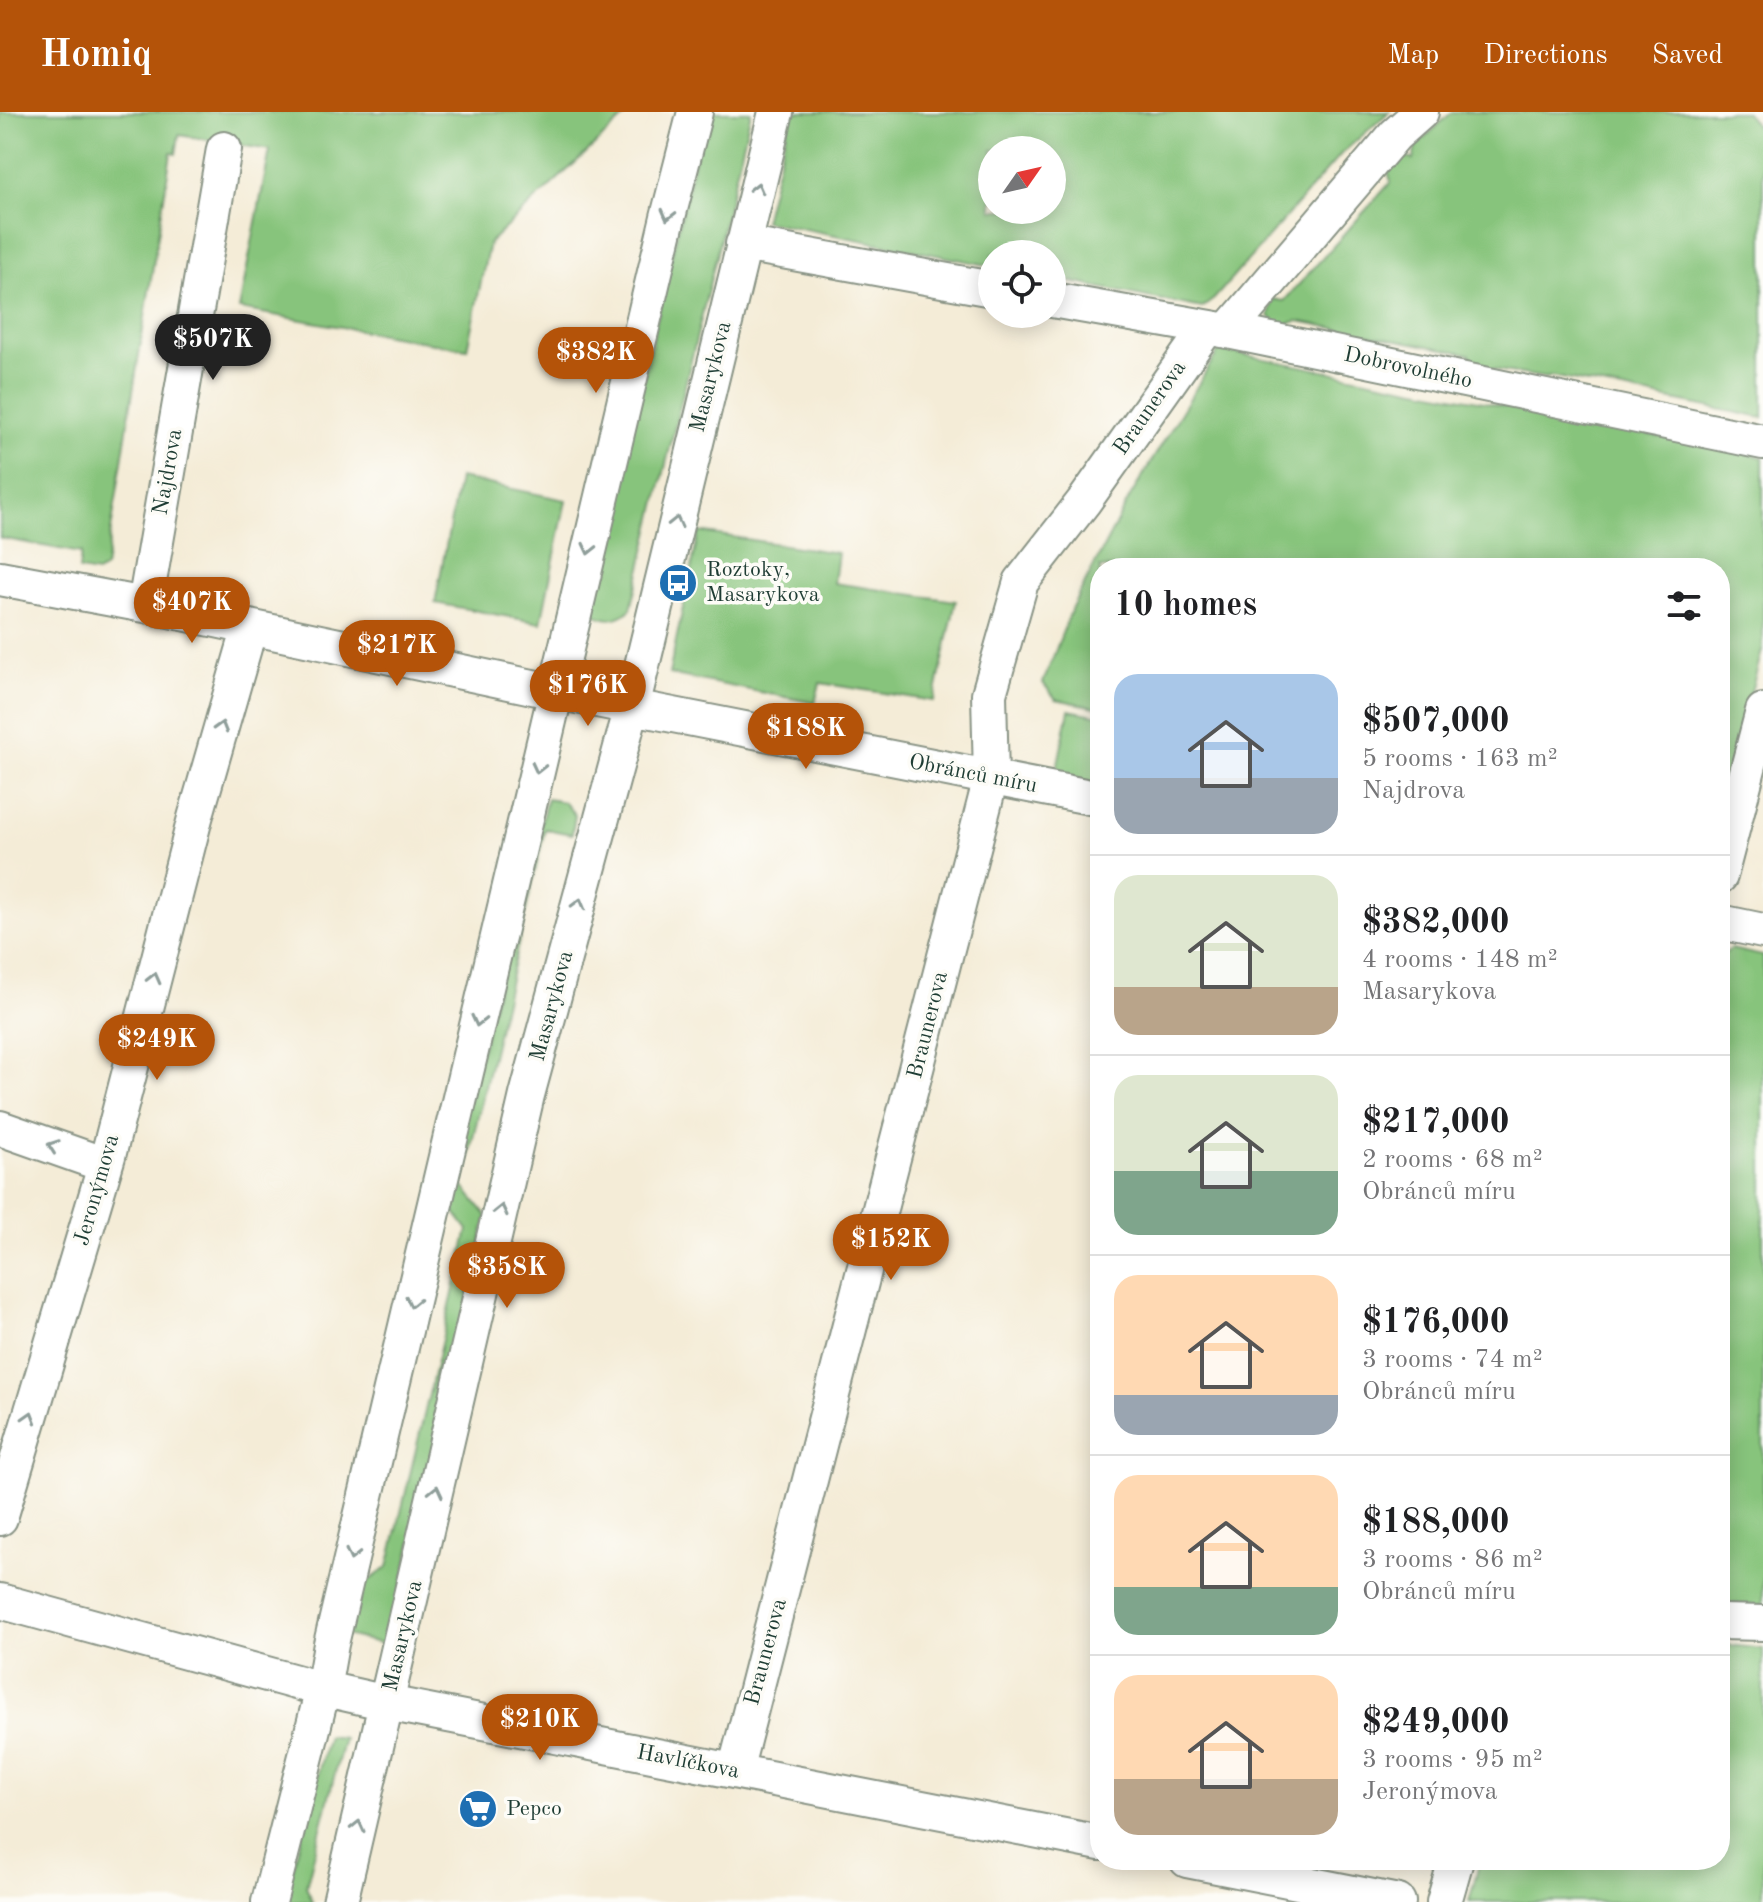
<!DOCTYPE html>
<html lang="en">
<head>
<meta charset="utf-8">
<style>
  body { margin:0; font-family:"Old Standard TT",serif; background:#f2f2f2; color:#202124; height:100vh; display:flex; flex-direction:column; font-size:30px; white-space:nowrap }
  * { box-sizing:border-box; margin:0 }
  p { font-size:26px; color:#757577 }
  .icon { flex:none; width:44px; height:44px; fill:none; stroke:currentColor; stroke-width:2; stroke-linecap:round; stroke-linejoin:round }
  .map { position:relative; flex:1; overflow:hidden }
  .side { position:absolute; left:1090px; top:446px; width:640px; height:1312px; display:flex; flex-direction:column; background:#fff; border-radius:32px; box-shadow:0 4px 20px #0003 }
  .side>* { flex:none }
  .needle { width:52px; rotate:56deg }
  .controls { position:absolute; left:978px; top:24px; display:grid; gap:16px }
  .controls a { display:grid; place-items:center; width:88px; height:88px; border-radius:50%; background:#fff; box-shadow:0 4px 20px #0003; font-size:40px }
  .price { position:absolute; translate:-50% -68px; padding:0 18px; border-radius:28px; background:#b45309; color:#fff; font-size:26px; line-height:52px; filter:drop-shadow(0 2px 4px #0008) }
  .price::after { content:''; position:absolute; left:50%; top:48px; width:24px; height:18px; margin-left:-12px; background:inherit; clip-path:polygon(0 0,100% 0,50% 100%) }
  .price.on { background:#222; color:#fff }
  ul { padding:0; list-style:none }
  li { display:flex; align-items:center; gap:24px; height:200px; padding:0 24px }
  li+li { border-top:2px solid #e0e0e0 }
  li span { display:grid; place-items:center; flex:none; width:224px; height:160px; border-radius:24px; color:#555 }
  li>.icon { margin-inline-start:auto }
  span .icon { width:96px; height:96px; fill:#fffc; stroke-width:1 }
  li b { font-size:34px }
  h2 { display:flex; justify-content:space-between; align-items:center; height:96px; padding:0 24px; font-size:34px }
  header { display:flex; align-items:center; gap:48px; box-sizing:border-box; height:112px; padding:0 40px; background:#b45309; color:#fff }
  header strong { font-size:38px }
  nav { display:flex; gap:44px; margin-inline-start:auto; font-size:28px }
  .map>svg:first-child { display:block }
</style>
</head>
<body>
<header>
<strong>Homiq</strong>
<nav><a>Map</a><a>Directions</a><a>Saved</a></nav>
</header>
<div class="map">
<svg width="1763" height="1790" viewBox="0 0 1763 1790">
  <rect width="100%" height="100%" fill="#fdfcf7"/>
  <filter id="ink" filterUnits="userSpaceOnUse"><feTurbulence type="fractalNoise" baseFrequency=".0125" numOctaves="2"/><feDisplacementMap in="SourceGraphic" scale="16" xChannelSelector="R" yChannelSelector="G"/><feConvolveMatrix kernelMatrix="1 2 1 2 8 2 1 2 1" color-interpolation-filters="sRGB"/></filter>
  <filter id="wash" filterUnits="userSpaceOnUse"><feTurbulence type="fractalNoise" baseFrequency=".006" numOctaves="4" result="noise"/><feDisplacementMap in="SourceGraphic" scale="32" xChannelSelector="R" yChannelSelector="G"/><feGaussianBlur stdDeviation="1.8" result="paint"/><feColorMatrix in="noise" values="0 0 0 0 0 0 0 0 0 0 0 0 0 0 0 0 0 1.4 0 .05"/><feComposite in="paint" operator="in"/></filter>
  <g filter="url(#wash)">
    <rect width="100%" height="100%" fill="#f4ecd7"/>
    <path fill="#87c47b" stroke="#538058" stroke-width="2" fill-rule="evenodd" d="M 0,0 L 630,0 L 489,131 L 467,237 L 239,197 L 270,38 L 179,23 L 176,42 L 171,41 L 105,456 L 97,461 L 79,458 L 81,441 L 0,426 Z
      M 705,0 L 751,0 L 631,497 C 617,510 604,510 590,498 Z
      M 791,0 L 1389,0 L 1341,42 L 1214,187 L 1202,196 L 1052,166 L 1052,142 L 992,142 L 992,154 L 764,109 ZM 992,38 L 1052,38 L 1052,98 L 992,98 Z
      M 1452,0 L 1746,0 L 1763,24 L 1763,306 L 1552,264 L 1546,266 L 1473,254 L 1470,242 L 1298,209 L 1276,214 L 1269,203 L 1273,187 L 1284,189 L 1391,70 L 1388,60 L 1396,42 L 1413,48 L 1416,34 Z
      M 1219,238 L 1763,345 L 1763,535 L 1720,696 L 1720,456 L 1100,456 L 1100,596 L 1056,587 L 1043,571 L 1072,496 L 1130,385 Z
      M 459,366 L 566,388 L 541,511 L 435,491 Z
      M 699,420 L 838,441 L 834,471 L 956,489 L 934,589 L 820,571 L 815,591 L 669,562 Z
      M 1069,598 L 1100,604 L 1100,674 L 1055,666 Z
      M 547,687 L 564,690 L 575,703 L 572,722 L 545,717 L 462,1073 L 487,1104 L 388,1533 L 341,1522 L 353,1480 L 388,1455 L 468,1118 L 443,1085 Z
      M 1731,837 L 1763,844 L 1763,1494 L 1720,1491 L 1720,845 Z
      M 1720,1532 L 1763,1537 L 1763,1790 L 1469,1790 L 1480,1748 L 1720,1748 Z
      M 328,1624 L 344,1626 L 306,1775 L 313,1790 L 284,1790 Z"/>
  </g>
  <g filter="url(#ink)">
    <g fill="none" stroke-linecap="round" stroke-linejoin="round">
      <defs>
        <path id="minor" d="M 743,132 L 992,177
          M 1052,188 L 1228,219 L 1763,330
          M 1228,219 L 1395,23 L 1421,0
          M 0,466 L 145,493 L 556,580 L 1100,687
          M 145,493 L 224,37
          M 1720,764 L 1763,599
          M 1720,810 L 1763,819
          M 0,1016 L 105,1053
          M 0,1406 L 108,1044 L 195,706 L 250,515
          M 0,1489 L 303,1572 L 387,1591 L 1100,1731
          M 1720,1510 L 1763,1511
          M 735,1659 L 991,666 L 989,582 L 1021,470 L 1085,388 L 1207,216
          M 1187,1748 L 1398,1790
          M 269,1790 L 323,1577 L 331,1532 L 668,105 L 695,0
          M 340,1790 L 527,983 L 632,595 L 776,0
          M 1444,1790 L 1456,1748"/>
      </defs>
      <use href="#minor" stroke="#8a9486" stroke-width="38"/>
      <use href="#minor" stroke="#fff" stroke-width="34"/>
    </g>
    <defs><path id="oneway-chevron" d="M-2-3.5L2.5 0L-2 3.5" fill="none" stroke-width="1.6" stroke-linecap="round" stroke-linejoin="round" transform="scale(2)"/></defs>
    <g stroke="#8f9e9a">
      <use href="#oneway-chevron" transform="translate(757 76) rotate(-76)"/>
      <use href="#oneway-chevron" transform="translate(668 103) rotate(104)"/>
      <use href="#oneway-chevron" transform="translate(676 410) rotate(-77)"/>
      <use href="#oneway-chevron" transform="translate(589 437) rotate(103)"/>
      <use href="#oneway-chevron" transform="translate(221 615) rotate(-74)"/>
      <use href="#oneway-chevron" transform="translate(538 656) rotate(103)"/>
      <use href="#oneway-chevron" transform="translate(579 792) rotate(-75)"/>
      <use href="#oneway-chevron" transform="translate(154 866) rotate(-76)"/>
      <use href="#oneway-chevron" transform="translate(478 909) rotate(103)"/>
      <use href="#oneway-chevron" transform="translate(53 1034) rotate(-160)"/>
      <use href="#oneway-chevron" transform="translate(501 1098) rotate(-77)"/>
      <use href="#oneway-chevron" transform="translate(412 1190) rotate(103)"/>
      <use href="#oneway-chevron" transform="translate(30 1305) rotate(-73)"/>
      <use href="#oneway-chevron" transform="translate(436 1379) rotate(-77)"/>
      <use href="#oneway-chevron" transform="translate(352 1443) rotate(103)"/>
      <use href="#oneway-chevron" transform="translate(358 1714) rotate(-77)"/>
    </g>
  </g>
  <defs>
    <symbol id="bus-disc" viewBox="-11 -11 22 22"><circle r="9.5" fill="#1f6fb2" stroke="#fdfcf7"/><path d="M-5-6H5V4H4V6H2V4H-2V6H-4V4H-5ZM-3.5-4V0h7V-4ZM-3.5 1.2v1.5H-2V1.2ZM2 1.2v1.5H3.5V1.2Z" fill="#fff"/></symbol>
    <symbol id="supermarket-disc" viewBox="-11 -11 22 22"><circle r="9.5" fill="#1f6fb2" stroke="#fdfcf7"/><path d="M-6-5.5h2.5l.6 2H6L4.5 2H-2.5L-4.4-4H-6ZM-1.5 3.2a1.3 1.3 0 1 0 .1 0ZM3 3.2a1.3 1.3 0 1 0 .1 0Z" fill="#fff"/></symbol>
  </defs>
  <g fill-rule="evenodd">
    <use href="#bus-disc" x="656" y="449" width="44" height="44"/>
    <use href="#supermarket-disc" x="456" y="1675" width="44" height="44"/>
  </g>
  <g text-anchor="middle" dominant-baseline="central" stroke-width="7" stroke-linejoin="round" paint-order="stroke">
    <g font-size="22" fill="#1f3d34" stroke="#fdfcf7">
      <text transform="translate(1408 256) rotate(12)">Dobrovolného</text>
      <text transform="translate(711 265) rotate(-76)">Masarykova</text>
      <text transform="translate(1150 296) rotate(-55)">Braunerova</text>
      <text transform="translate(168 360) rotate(-80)">Najdrova</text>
      <text transform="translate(973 662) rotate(11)">Obránců míru</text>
      <text transform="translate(552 894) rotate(-75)">Masarykova</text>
      <text transform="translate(928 913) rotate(-76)">Braunerova</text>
      <text transform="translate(97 1078) rotate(-74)">Jeronýmova</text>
      <text transform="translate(403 1524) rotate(-77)">Masarykova</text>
      <text transform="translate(766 1540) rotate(-75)">Braunerova</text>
      <text transform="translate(688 1650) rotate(11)">Havlíčkova</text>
    </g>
    <g font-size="22" fill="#1f3d34" stroke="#fdfcf7" text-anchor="start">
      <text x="706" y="458">Roztoky,<tspan x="706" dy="25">Masarykova</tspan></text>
      <text x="506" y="1697">Pepco</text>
    </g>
  </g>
</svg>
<div class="controls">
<a><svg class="needle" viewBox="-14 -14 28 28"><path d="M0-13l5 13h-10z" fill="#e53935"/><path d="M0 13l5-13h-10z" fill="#757577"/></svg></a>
<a><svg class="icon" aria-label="locate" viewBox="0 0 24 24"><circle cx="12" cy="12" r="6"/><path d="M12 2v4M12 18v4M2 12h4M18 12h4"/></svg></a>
</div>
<b class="price on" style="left:213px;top:270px">$507K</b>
<b class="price" style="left:596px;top:283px">$382K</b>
<b class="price" style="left:192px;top:533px">$407K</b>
<b class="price" style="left:397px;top:576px">$217K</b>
<b class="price" style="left:588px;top:616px">$176K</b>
<b class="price" style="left:806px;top:659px">$188K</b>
<b class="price" style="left:157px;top:970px">$249K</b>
<b class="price" style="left:891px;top:1170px">$152K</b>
<b class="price" style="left:507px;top:1198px">$358K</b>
<b class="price" style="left:540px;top:1650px">$210K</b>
<section class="side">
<h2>10 homes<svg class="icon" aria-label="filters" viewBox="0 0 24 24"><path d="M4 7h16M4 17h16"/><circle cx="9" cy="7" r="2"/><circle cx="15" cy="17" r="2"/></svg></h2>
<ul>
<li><span style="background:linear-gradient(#a9c7e8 65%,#9aa5b1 0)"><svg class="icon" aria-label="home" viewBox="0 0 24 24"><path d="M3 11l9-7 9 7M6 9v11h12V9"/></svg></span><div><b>$507,000</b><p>5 rooms · 163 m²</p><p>Najdrova</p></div></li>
<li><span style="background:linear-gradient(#dfe7d0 70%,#b9a48a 0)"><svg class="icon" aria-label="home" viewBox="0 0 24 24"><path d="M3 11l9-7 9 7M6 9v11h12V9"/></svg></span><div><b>$382,000</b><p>4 rooms · 148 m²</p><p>Masarykova</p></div></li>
<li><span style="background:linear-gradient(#dfe7d0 60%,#7fa58c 0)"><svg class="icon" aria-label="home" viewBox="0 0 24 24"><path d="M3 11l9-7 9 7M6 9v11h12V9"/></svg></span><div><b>$217,000</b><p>2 rooms · 68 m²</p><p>Obránců míru</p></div></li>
<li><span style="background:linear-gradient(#ffd9b3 75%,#9aa5b1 0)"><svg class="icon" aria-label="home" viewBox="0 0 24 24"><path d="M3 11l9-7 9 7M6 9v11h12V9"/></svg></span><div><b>$176,000</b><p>3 rooms · 74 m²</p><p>Obránců míru</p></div></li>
<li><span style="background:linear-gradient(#ffd9b3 70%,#7fa58c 0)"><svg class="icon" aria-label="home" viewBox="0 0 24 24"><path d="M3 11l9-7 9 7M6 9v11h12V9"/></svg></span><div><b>$188,000</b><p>3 rooms · 86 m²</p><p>Obránců míru</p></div></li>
<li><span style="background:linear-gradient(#ffd9b3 65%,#b9a48a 0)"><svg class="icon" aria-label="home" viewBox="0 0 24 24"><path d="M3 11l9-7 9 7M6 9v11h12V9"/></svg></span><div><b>$249,000</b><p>3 rooms · 95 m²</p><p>Jeronýmova</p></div></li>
</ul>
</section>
</div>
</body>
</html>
